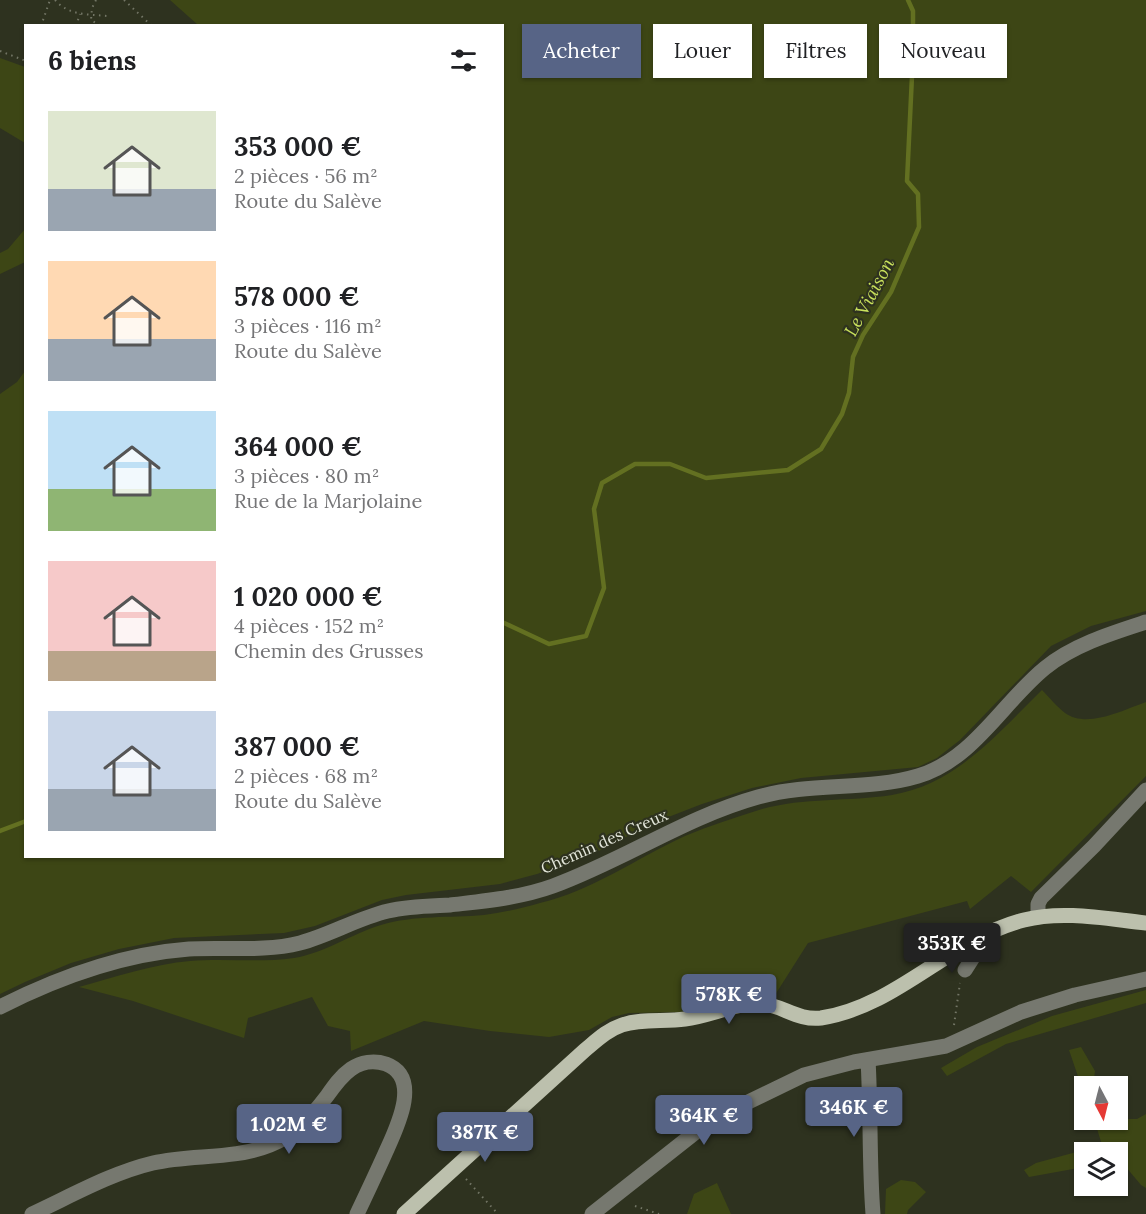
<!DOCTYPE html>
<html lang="fr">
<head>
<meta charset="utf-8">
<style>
  body { margin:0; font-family:Lora,serif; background:#f2f2f2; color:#202124; height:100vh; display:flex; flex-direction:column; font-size:22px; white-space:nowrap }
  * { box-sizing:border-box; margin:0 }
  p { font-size:20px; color:#757577 }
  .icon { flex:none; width:33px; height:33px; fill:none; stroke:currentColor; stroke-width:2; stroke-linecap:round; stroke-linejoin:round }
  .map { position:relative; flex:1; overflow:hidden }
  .panel { position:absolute; left:24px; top:24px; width:480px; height:834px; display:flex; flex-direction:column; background:#fff; border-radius:0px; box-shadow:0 2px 4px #0004 }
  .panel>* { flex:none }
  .guide { position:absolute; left:522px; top:24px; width:534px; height:54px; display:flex; gap:12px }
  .needle { width:39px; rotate:173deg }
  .fabs { position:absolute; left:1074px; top:1076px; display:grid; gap:12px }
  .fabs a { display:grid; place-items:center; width:54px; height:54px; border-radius:0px; background:#fff; box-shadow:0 2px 4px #0004; font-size:30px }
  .price { position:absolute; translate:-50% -51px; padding:0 14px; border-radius:6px; background:#576486; color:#fff; font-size:20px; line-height:39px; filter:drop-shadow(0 2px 3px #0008) }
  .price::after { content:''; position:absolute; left:50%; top:36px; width:18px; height:14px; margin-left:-9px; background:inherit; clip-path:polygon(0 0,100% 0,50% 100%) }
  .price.current { background:#222; color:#fff }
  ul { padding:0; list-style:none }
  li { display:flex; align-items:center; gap:18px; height:150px; padding:0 24px }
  li span { display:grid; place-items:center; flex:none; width:168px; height:120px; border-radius:0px; color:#555 }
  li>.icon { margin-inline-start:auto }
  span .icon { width:72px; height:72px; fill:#fffc; stroke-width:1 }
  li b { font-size:26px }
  h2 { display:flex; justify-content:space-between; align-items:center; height:72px; padding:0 24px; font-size:26px }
  .tag { padding:0 21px; border-radius:0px; background:#fff; box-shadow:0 2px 4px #0004; font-size:21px; line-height:54px }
  .tag.current { background:#576486; color:#fff }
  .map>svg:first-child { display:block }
</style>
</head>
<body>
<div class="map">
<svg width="1146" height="1214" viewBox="0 0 1146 1214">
  <rect width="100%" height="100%" fill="#2e321f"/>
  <path fill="#3d4615" d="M 170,0 L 1146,0 L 1146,611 L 1091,626 L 1051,646 L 960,740 L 937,758 L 918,767 L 801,778 L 752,788 L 702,804 L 653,823 L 591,855 L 537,874 L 500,884 L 406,895 L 382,900 L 315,926 L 284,933 L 174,938 L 119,949 L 71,963 L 25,982 L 0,994 L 0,394 L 17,382 L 25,371 L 26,856 L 502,856 L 502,26 L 198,25 Z
    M 0,58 L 25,67 L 25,143 L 0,128 Z
    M 25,229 L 25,262 L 0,274 L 0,253 L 8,249 Z
    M 1042,690 C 1049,697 1057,707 1065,713 C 1087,729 1123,710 1146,702 L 1146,776 L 1031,892 L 1011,876 L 970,909 L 967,901 L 808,943 L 775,995 L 735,995 L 702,1008 L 680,1012 L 629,1013 L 612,1017 L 589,1030 L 549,1037 L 490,1031 L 424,1021 L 351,1051 L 350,1031 L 328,1026 L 312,997 L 248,1018 L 244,1038 L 133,1001 L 79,987 C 114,977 154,964 190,961 C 225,958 259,963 294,958 C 325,953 351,934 381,925 C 414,915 450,918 484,915 C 502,913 522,908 540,903 C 592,891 637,858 685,836 C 709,826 734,818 759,810 C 802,797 848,802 892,795 C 957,784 998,733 1042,690 Z
    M 1146,990 L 1146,1003 L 1006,1044 L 947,1076 L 941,1068 L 977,1047 L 1052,1016 Z
    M 1081,1047 L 1095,1071 L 1093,1086 L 1084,1086 L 1084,1094 L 1069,1050 Z
    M 1146,1114 L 1146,1188 L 1141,1185 L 1125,1166 L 1118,1166 L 1118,1152 L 1084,1152 L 1084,1167 L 1029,1177 L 1024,1170 L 1036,1163 L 1102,1145 L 1094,1119 L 1137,1119 Z
    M 901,1180 L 915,1182 L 926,1192 L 908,1210 L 907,1214 L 885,1214 L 886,1189 Z
    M 717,1183 L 731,1214 L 687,1214 L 694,1194 Z"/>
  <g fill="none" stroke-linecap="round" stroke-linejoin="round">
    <path stroke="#637021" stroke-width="4.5" d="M 502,622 L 549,644 L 586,636 L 604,588 L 594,509 L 602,483 L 635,464 L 670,464 L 706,478 L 788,470 L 821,449 L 842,414 L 849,393 L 853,357 L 863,335 L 891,292 L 919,227 L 918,194 L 907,181 L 913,55 L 913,11 L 908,0
      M 0,831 L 26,821"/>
    <path stroke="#737666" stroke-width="2" stroke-dasharray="1.5 4.5" stroke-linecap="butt" d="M 55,0 C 69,16 88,14 107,16
      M 96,0 L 92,8 L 91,20 L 101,26
      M 124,0 L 152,26
      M 41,26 L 50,0
      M 76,26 L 80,14
      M 0,51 L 26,61
      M 954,1025 L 960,983
      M 466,1179 L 498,1214
      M 635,1206 L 659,1214"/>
    <path stroke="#76786f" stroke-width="15" d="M 1038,917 L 1038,904 L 1041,898 L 1094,846 L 1146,790
      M 965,970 L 979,948 L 979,938
      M 0,1007 C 59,977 123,954 189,949 C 226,947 264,952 300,943 C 330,935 358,918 388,911 C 408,906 429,906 450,905 C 484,901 520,898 553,886 C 624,860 686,817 758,797 C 811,782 868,791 918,776 C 973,760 1003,702 1045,668 C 1073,645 1112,633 1146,622
      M 868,1060 C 871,1111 869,1163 873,1214
      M 32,1214 C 71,1196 111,1173 153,1163 C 192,1154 233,1160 270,1145 C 295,1135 311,1117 327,1096 C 334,1086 341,1076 351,1069 C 361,1062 374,1060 386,1064 C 424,1078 394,1133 384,1156 C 375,1176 366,1195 357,1214
      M 592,1214 L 711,1120 L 804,1075 L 854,1062 L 946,1046 L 1021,1012 L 1075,995 L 1146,979"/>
    <path stroke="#bcc0ad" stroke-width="15" d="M 404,1214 L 585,1050 C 596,1041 607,1030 622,1025 C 642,1018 664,1022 685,1019 C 701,1017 717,1011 733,1007 C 742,1005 751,1002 760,1003 C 782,1005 798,1021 821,1018 C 898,1006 950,939 1024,920 C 1063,910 1107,919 1146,923"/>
  </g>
  <g text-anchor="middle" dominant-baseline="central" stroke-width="4.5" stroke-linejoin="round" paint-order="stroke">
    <g font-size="16" fill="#e4e7db" stroke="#2e321f">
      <text transform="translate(604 841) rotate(-24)">Chemin des Creux</text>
    </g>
    <g font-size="18" font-style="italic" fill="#c9e15c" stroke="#2e321f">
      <text transform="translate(869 297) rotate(-62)">Le Viaison</text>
    </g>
  </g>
</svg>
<div class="fabs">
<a><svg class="needle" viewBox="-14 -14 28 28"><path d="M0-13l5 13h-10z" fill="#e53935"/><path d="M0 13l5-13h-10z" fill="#757577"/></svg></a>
<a><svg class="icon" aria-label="layers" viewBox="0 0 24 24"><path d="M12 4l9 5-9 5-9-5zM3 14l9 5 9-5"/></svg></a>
</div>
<b class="price current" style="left:952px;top:974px">353K €</b>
<b class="price" style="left:729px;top:1025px">578K €</b>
<b class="price" style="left:854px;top:1138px">346K €</b>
<b class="price" style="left:704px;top:1146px">364K €</b>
<b class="price" style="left:289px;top:1155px">1.02M €</b>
<b class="price" style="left:485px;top:1163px">387K €</b>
<div class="guide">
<a class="tag current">Acheter</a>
<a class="tag">Louer</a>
<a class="tag">Filtres</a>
<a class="tag">Nouveau</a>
</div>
<section class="panel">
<h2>6 biens<svg class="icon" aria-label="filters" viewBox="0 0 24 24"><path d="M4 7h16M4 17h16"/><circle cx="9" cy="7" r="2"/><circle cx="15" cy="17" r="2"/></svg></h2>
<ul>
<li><span style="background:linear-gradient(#dfe7d0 65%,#9aa5b1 0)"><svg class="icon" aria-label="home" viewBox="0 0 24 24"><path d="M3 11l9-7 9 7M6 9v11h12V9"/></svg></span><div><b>353 000 €</b><p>2 pièces · 56 m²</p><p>Route du Salève</p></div></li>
<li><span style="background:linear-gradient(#ffd9b3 65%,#9aa5b1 0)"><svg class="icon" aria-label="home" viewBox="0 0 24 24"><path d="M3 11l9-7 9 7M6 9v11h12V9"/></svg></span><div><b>578 000 €</b><p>3 pièces · 116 m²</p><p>Route du Salève</p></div></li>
<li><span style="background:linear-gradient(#bfe0f5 65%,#8fb573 0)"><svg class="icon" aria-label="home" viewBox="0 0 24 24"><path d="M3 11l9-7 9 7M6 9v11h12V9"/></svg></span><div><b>364 000 €</b><p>3 pièces · 80 m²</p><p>Rue de la Marjolaine</p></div></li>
<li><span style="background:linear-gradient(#f6c9c9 75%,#b9a48a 0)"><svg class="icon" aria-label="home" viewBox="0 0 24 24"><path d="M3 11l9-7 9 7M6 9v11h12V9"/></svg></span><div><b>1 020 000 €</b><p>4 pièces · 152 m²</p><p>Chemin des Grusses</p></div></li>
<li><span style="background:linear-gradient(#c9d6e8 65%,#9aa5b1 0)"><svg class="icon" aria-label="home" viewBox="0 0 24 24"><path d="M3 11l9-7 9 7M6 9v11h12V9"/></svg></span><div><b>387 000 €</b><p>2 pièces · 68 m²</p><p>Route du Salève</p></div></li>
</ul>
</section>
</div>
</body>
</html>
